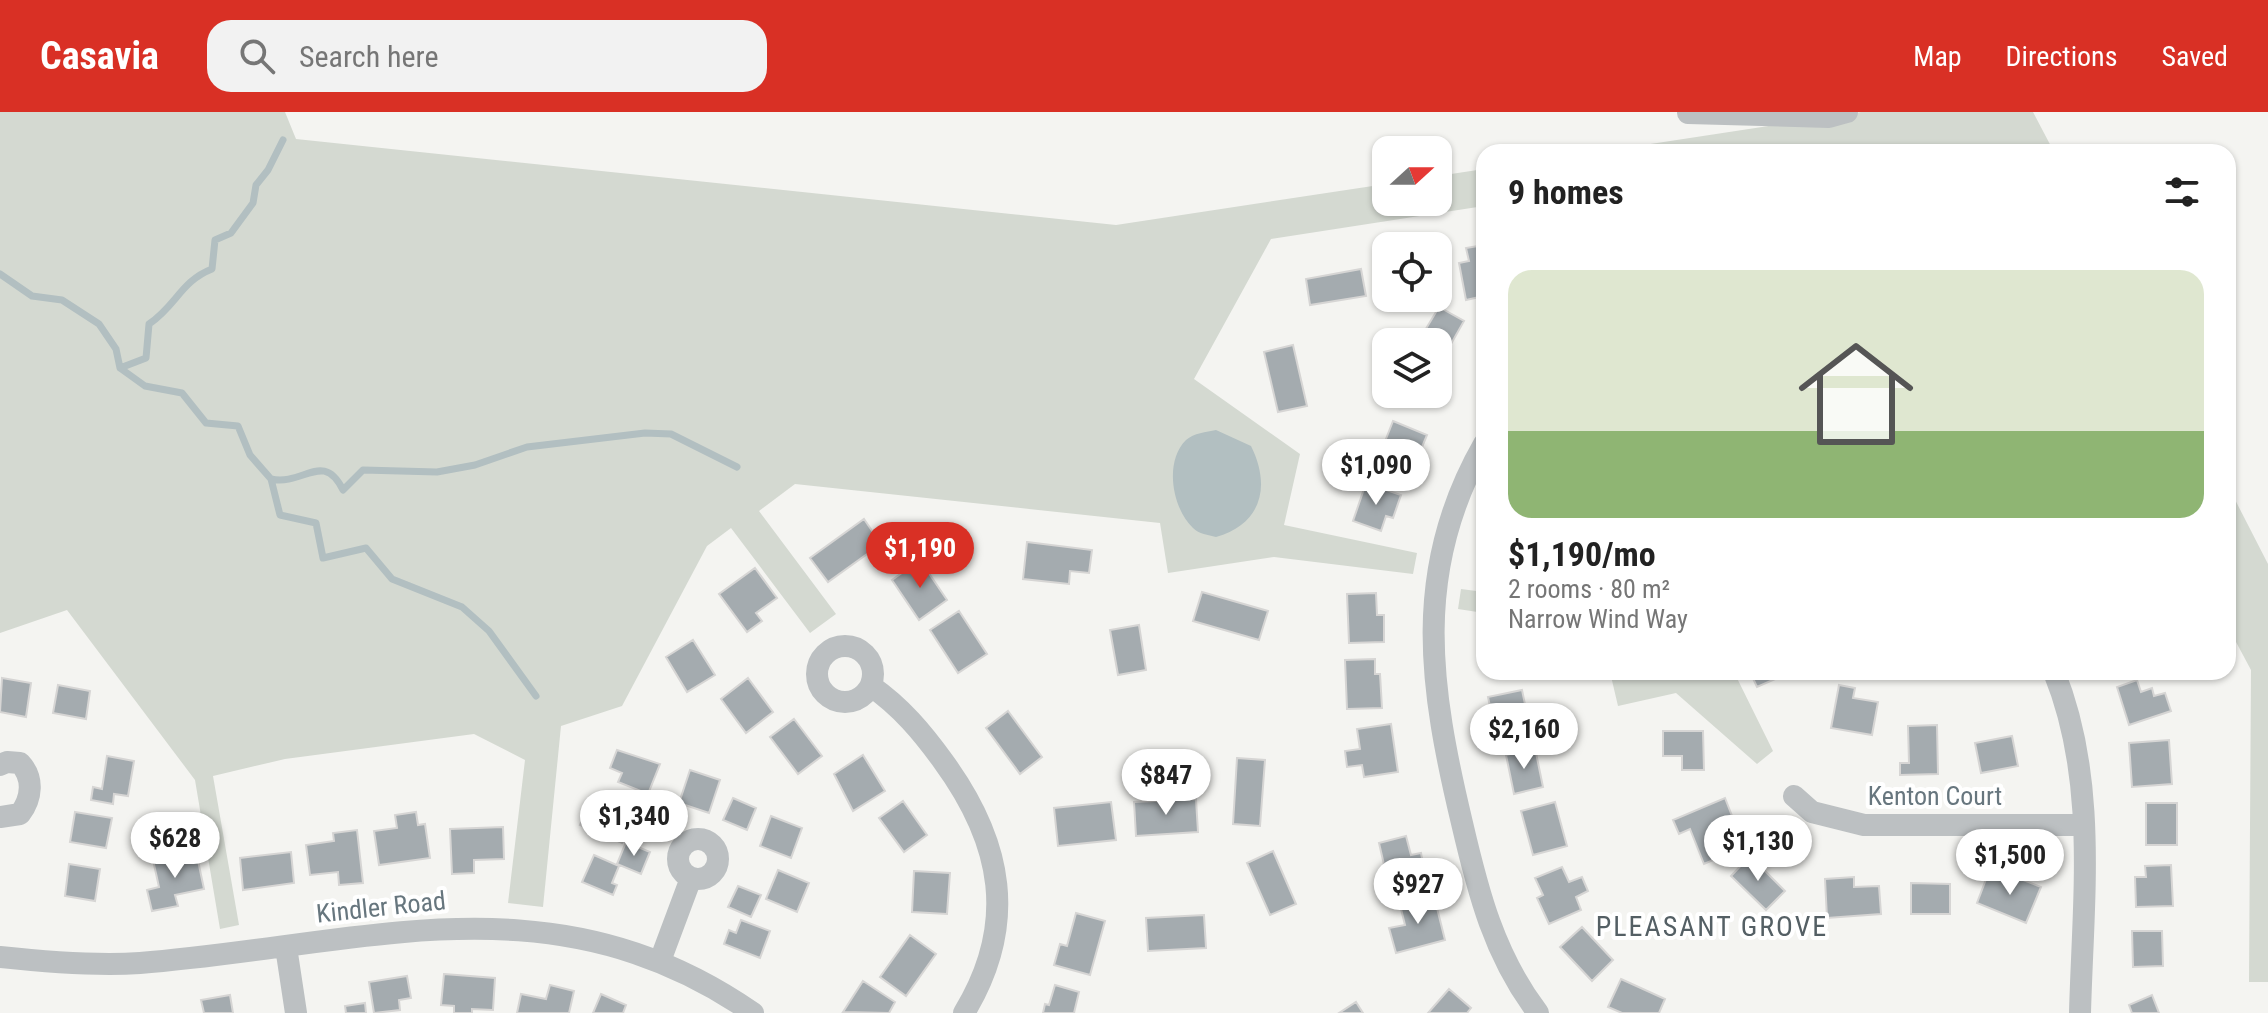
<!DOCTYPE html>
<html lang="en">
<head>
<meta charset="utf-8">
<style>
  body { margin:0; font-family:"Roboto Condensed",sans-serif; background:#f2f2f2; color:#222; height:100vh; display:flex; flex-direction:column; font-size:30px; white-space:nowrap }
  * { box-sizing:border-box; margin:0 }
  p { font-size:26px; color:#767676 }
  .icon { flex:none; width:44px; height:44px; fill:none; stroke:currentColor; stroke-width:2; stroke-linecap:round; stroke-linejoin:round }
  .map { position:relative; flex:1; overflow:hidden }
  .panel { position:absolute; left:1476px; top:32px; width:760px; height:536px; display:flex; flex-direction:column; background:#fff; border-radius:24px; box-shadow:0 2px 6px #0004 }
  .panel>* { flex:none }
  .needle { width:52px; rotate:69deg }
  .tools { position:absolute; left:1372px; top:24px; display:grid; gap:16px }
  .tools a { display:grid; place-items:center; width:80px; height:80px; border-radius:16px; background:#fff; box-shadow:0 2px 6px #0004; font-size:40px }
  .price { position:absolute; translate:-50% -68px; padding:0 18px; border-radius:28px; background:#fff; color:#222; font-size:26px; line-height:52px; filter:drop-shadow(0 2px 4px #0008) }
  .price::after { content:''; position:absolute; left:50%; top:48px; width:24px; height:18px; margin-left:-12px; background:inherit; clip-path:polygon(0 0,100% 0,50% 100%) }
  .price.on { background:#d93025; color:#fff }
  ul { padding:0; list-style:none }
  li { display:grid; align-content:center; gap:16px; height:424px; padding:0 32px }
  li+li { border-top:2px solid #e0e0e0 }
  li span { display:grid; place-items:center; height:248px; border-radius:24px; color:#555 }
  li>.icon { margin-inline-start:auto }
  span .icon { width:144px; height:144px; fill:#fffc; stroke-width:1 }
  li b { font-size:34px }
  h2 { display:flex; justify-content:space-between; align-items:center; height:96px; padding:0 32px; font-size:34px }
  header { display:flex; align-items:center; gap:48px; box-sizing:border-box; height:112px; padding:0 40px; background:#d93025; color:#fff }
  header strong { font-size:38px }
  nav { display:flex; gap:44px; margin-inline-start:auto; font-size:28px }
  .search { width:560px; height:72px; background:#f2f2f2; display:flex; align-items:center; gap:20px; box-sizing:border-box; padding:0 28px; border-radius:24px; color:#767676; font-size:30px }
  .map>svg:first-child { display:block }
</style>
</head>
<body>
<header>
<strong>Casavia</strong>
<div class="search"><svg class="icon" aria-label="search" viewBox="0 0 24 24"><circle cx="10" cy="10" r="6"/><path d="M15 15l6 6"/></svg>Search here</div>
<nav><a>Map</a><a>Directions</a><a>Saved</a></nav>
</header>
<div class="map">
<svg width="2268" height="901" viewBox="0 0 2268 901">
  <rect width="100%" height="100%" fill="#f4f4f1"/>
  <path fill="#d4d9d1" d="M 0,0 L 285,0 L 296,27 L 1116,113 L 1386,72 L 1386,90 L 1438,90 L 1438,64 L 1484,57 L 1484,94 L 1271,127 L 1194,267 L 1300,342 L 1284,413 L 1417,441 L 1413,462 L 1274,445 L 1168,461 L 1160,411 L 795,372 L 759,399 L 836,502 L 810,521 L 731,416 L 707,434 L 622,594 L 561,614 L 543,795 L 508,791 L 525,648 L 474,622 L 285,647 L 213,664 L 239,813 L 220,817 L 195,668 L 67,498 L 0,521 Z
    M 1861,0 L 2033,0 L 2054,40 L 1598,40 Z
    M 2228,374 L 2268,452 L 2268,870 L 2249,870 L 2251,558 L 2228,515 Z
    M 1461,477 L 1484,480 L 1484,501 L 1458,497 Z
    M 1610,560 L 1734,560 L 1773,639 L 1757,652 L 1676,581 L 1618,594 Z"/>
  <path fill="#b2bfc1" d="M 1216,318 L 1251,334 C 1271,374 1262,412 1216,425 C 1208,423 1199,422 1193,416 C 1172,396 1164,350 1186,328 C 1194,321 1206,320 1216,318 Z"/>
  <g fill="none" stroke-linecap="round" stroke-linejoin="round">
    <path stroke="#b2bfc1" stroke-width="7" d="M 0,162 L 32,184 L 62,188 L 99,212 L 116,237 L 120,256 L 145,274 L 182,281 L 206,311 L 238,314 L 250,343 L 271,367 L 280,403 L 316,411 L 323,446 L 366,436 L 392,467 L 462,495 L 489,519 L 536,584
      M 120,256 L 146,246 L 149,212 C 176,194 181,169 212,157 L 215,128 L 231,121 L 253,91 L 256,73 L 268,58 L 283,28
      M 271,367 C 304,374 323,338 343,378 L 363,358 L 437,360 L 475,353 L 527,335 L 645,321 L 671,322 L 737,355"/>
  </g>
  <path fill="#a4abaf" stroke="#d6d5d4" stroke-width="2" d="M 1484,133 L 1484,184 L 1466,188 L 1459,151 L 1469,149 L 1466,136 Z
    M 1361,157 L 1366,184 L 1310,193 L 1306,167 Z
    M 1439,195 L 1464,209 L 1438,255 L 1438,230 L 1418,230 Z
    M 1293,233 L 1307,294 L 1278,300 L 1264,240 Z
    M 1393,309 L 1427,323 L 1415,352 L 1409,350 L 1403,366 L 1375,355 Z
    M 1366,371 L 1401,383 L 1393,406 L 1386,404 L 1381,419 L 1353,409 Z
    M 864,407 L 881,432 L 828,470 L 810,446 Z
    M 1027,430 L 1092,438 L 1089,461 L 1070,459 L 1069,472 L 1023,467 Z
    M 920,448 L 947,488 L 919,508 L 892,468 Z
    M 755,456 L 777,486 L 756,501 L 762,509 L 747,520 L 719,482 Z
    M 1202,480 L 1268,499 L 1259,528 L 1193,509 Z
    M 1376,481 L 1377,503 L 1384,503 L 1384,530 L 1349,531 L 1347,482 Z
    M 959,499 L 987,542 L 958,561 L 930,518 Z
    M 1139,513 L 1146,558 L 1118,563 L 1110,518 Z
    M 693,528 L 715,563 L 687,580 L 666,545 Z
    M 1375,547 L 1375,562 L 1380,562 L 1382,596 L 1347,597 L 1345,548 Z
    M 1750,560 L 1791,560 L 1757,575 Z
    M 2,566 L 31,571 L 26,605 L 0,600 Z
    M 748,566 L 773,600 L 746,621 L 721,587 Z
    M 2137,568 L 2141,580 L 2152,576 L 2154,584 L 2165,581 L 2171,599 L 2129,613 L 2117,575 Z
    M 58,573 L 90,579 L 86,607 L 53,601 Z
    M 1839,573 L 1855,576 L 1853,586 L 1878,590 L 1872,623 L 1831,616 Z
    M 1522,578 L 1530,616 L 1496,623 L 1488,585 Z
    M 1008,599 L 1042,645 L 1020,662 L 986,616 Z
    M 794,607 L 822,644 L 798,662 L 770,625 Z
    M 1391,612 L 1398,660 L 1364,665 L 1362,653 L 1347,655 L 1345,639 L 1360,637 L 1357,617 Z
    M 1937,613 L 1938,662 L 1900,663 L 1900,651 L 1909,651 L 1908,614 Z
    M 1663,619 L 1703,619 L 1704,658 L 1682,658 L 1682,644 L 1663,644 Z
    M 2012,624 L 2018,654 L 1981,661 L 1975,631 Z
    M 2169,628 L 2172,672 L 2132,675 L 2129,631 Z
    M 1535,636 L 1543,675 L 1514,682 L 1506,643 Z
    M 617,638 L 660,652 L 648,682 L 618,670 L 622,661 L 610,656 Z
    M 863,643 L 885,679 L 853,699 L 834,662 Z
    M 107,644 L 134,649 L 128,684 L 114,682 L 113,692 L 91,688 L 93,675 L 102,677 Z
    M 1237,646 L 1265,648 L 1260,714 L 1233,712 Z
    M 690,658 L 720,668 L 709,701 L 679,691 Z
    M 592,685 L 634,702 L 622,731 L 580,713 Z
    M 733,686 L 756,696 L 747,718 L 723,708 Z
    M 1725,686 L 1734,709 L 1721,714 L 1732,740 L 1704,752 L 1690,717 L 1679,722 L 1673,708 Z
    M 641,687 L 664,695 L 660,707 L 637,699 Z
    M 1196,687 L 1198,720 L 1136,724 L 1134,690 Z
    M 903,689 L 927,723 L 904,740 L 879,706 Z
    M 1111,690 L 1116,728 L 1058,734 L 1054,696 Z
    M 1555,690 L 1567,734 L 1533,743 L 1521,699 Z
    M 2146,691 L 2177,691 L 2177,733 L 2146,733 Z
    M 75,700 L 112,706 L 106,736 L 70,730 Z
    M 416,700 L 418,713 L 425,712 L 430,746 L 379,753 L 374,719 L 397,716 L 395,703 Z
    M 771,704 L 802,716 L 791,746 L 760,734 Z
    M 503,715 L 504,747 L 474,748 L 474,761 L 452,762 L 450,717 Z
    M 357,718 L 363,771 L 339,773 L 338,760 L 310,763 L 306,733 L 334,729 L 333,721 Z
    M 1406,724 L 1411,743 L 1421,741 L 1425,762 L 1388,770 L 1379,731 Z
    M 626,730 L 650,740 L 641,762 L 617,752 Z
    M 196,739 L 204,777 L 175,783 L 178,794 L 152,799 L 147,778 L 159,775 L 153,748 Z
    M 1273,739 L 1296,792 L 1270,803 L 1247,751 Z
    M 291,740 L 294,771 L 243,778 L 240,746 Z
    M 594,743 L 619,754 L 612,771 L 617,773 L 613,783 L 582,770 Z
    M 1750,744 L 1785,779 L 1766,798 L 1731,764 Z
    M 69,752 L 100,757 L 95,789 L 65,784 Z
    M 2171,753 L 2173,794 L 2136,795 L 2135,765 L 2146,765 L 2145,754 Z
    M 1562,755 L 1569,770 L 1582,765 L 1588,779 L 1576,785 L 1581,798 L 1549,812 L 1537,786 L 1543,783 L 1535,766 Z
    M 778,758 L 809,771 L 797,800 L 766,787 Z
    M 914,759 L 950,761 L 947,802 L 912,800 Z
    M 1988,762 L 2010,771 L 2013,764 L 2041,775 L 2026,811 L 1977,791 Z
    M 1854,765 L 1854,775 L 1879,774 L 1881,802 L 1827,806 L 1825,767 Z
    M 1911,771 L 1950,772 L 1950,802 L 1911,802 Z
    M 738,774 L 761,783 L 751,805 L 728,795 Z
    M 1434,784 L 1445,828 L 1396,841 L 1389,816 L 1405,813 L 1400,793 Z
    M 1076,801 L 1105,809 L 1090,863 L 1054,853 L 1060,832 L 1067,834 Z
    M 1204,803 L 1206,836 L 1148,839 L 1146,806 Z
    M 741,808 L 770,819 L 760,846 L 724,832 L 729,818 L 736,821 Z
    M 1582,815 L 1613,848 L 1592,869 L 1560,835 Z
    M 2132,819 L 2162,819 L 2163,854 L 2133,855 Z
    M 910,823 L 936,842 L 906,884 L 880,865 Z
    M 444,862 L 495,866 L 493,898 L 472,897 L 472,901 L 454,901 L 454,894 L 441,893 Z
    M 407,864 L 411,886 L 399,888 L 400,898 L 374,901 L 369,870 Z
    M 1621,867 L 1665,887 L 1659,901 L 1622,901 L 1608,895 Z
    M 863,869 L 895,890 L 889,901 L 843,900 Z
    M 550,873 L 574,879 L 569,901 L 517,901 L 521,882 L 546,887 Z
    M 1055,873 L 1079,880 L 1074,901 L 1043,901 L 1045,892 L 1049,893 Z
    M 1449,877 L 1471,896 L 1467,901 L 1428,901 Z
    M 601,882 L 626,893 L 623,901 L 593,901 Z
    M 230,883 L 233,901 L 204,901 L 201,888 Z
    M 2152,883 L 2159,901 L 2132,901 L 2129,893 Z
    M 1356,890 L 1363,901 L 1339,901 Z
    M 365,891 L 366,901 L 346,901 L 345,894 Z"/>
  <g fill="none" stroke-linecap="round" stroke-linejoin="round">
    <path stroke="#bcc0c2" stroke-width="22" d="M 1688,1 L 1829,5 L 1847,0
      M 1484,332 C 1411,459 1430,577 1462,711 C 1478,780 1494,843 1538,901
      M817 562a28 28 0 1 1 56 0a28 28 0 1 1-56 0Z
      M 2054,560 C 2098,668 2083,787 2080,901
      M 871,574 C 901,595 922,620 943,649 C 1003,731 1018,812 964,901
      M 0,653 L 7,650 L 20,651 C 34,666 32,686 20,702 L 0,705
      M 1794,684 L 1812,700 L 1864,713 L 2084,713
      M678 747a20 20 0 1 1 40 0a20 20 0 1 1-40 0Z
      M 286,835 L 296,901
      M 0,845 C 46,850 93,854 140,851 C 360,834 551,761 753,901
      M 660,849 L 691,766"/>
  </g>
  <g text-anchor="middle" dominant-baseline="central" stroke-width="8" stroke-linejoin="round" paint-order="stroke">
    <g font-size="26" fill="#67767e" stroke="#fff">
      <text x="1935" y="684">Kenton Court</text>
      <text transform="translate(381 795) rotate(-6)">Kindler Road</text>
    </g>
    <g font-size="28" letter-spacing="2" fill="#545f64" stroke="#fff">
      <text x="1712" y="814">PLEASANT GROVE</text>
    </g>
  </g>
</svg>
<div class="tools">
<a><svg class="needle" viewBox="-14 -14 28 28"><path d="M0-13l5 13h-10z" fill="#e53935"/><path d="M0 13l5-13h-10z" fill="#767676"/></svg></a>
<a><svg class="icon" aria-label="locate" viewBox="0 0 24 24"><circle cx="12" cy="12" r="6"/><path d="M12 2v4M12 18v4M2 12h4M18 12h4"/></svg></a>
<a><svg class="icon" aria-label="layers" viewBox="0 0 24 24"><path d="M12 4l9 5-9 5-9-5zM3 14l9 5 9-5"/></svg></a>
</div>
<b class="price" style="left:1376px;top:395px">$1,090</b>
<b class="price on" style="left:920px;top:478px">$1,190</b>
<b class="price" style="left:1524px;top:659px">$2,160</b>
<b class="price" style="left:1166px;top:705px">$847</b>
<b class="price" style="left:634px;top:746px">$1,340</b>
<b class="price" style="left:175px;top:768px">$628</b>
<b class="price" style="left:1758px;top:771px">$1,130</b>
<b class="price" style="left:2010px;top:785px">$1,500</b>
<b class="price" style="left:1418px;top:814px">$927</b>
<section class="panel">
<h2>9 homes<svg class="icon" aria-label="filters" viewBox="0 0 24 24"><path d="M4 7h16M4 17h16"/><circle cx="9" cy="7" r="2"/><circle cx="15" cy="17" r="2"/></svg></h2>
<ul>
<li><span style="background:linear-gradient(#dfe7d0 65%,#8fb573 0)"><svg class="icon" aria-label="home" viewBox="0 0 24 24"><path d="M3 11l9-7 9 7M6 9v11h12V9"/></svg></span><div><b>$1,190/mo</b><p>2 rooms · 80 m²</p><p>Narrow Wind Way</p></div></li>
</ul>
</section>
</div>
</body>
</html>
